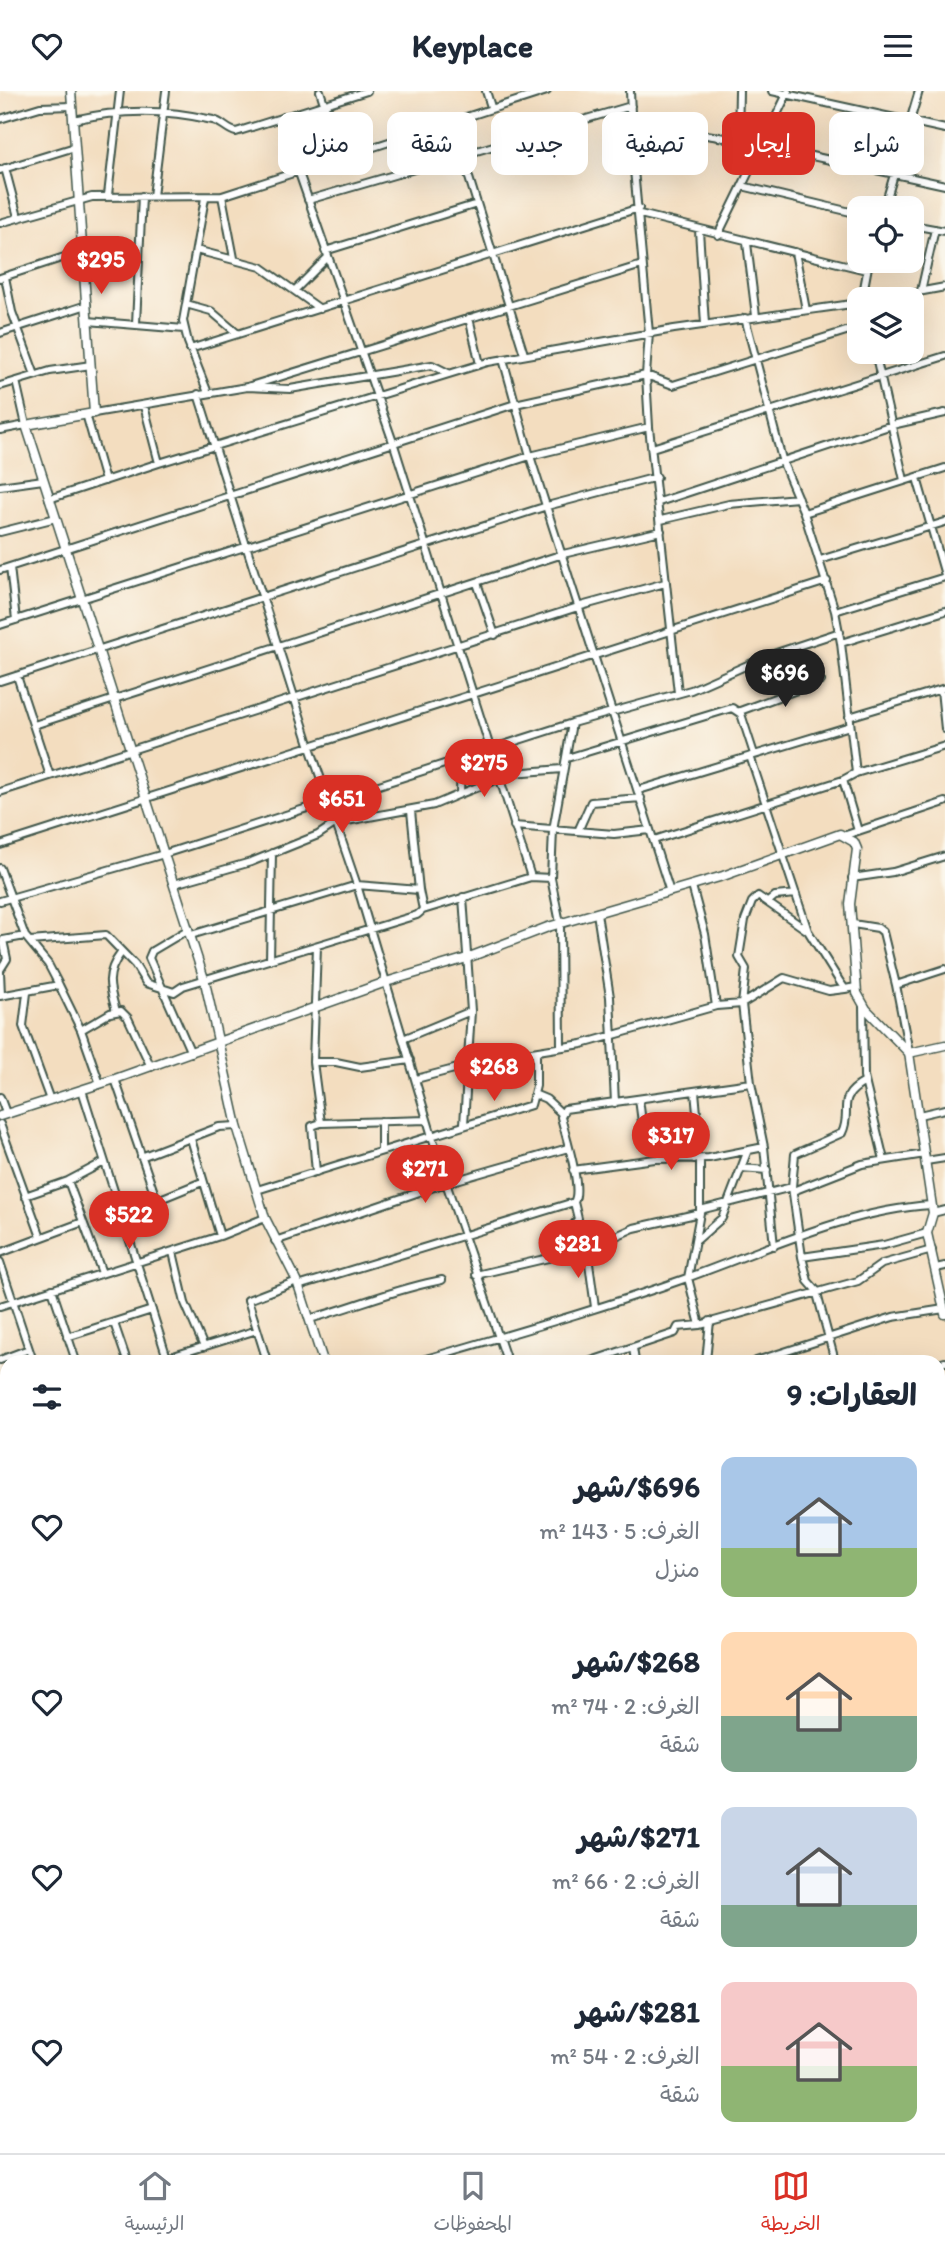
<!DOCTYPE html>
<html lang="ar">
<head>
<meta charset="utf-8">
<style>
  body { margin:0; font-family:Itim,"Playpen Sans Arabic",sans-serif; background:#f6f6f7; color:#1f2937; direction:rtl; height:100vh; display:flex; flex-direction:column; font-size:26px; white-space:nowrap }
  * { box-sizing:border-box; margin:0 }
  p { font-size:23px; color:#747a83 }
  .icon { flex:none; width:38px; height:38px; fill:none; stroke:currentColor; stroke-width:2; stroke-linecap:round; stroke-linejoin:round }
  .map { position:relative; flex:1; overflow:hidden; direction:ltr }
  .details { position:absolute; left:0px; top:1264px; width:945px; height:800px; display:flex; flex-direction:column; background:#fff; border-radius:21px 21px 0 0; box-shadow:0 7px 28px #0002; direction:rtl }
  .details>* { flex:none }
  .guide { position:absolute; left:21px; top:21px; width:903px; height:63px; direction:rtl; display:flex; gap:14px }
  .fabs { position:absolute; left:847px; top:105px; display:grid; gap:14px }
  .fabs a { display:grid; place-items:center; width:77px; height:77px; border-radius:14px; background:#fff; box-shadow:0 7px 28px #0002; font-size:35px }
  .price { position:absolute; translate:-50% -60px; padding:0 16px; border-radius:24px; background:#d93025; color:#fff; font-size:23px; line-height:46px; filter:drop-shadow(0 2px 4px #0008) }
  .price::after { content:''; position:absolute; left:50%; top:42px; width:21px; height:16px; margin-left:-10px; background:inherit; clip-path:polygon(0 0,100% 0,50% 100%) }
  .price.current { background:#222; color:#fff }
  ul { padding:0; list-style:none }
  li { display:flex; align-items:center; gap:21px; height:175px; padding:0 28px }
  li span { display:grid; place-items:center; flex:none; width:196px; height:140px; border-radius:14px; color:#555 }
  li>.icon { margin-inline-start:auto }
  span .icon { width:84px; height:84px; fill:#fffc; stroke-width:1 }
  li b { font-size:30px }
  h2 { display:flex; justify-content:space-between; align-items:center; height:84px; padding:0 28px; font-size:30px }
  .chip { padding:0 24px; border-radius:14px; background:#fff; box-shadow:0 7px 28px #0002; font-size:24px; line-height:63px }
  .chip.current { background:#d93025; color:#fff }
  header { display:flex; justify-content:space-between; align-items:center; height:91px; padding:0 28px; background:#fff; font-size:32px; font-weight:700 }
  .menu { display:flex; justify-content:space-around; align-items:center; height:98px; border-top:2px solid #e0e1e3; background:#fff; font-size:19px; color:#747a83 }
  .menu a { display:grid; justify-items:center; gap:4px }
  .menu .current { color:#d93025 }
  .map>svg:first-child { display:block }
</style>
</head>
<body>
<header><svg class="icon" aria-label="menu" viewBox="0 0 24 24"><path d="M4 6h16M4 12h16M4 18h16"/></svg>Keyplace<svg class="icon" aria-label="heart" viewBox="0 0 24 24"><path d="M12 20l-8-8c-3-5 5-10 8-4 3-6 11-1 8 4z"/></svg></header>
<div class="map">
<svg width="945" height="2062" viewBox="0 0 945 2062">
  <rect width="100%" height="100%" fill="#fbf7ec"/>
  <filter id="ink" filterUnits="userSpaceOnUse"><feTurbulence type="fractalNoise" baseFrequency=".0143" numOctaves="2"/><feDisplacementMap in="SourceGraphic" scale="14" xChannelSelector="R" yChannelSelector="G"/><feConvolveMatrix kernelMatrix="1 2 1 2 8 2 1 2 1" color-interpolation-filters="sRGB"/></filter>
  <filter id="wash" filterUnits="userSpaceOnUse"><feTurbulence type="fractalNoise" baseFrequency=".00686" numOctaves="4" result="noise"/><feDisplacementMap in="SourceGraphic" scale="28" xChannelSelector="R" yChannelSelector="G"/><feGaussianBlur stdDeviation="1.57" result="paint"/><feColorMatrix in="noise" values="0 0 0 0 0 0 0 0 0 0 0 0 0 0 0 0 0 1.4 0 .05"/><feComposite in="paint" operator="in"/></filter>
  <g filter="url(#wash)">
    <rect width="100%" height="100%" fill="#f3ddbf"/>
  </g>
  <g filter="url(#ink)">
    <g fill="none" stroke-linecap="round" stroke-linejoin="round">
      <defs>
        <path id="minor" d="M 320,0 L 341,65
          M 486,0 L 491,16
          M 630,0 L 633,68 L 649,242 L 646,284 L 649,336 L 678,602
          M 772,0 L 945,38
          M 0,28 L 40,16 L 72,15
          M 73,29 C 121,18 164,18 213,29 C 222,31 227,39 236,41 L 367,0
          M 451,29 L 524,263
          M 631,32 L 738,49 L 945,94
          M 738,49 L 739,0
          M 5,77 L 18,126
          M 0,79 L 75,56
          M 298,79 L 394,354 L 531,786 L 551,787
          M 742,95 L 859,123
          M 108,104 L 120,0
          M 153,105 L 166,0
          M 222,105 L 234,167
          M 205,107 L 183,230 L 188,251 L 208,302
          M 308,109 L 631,15
          M 884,117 L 919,0
          M 640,123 L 866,179
          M 0,132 L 92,106 L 222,105 L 547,0
          M 912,134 L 945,140
          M 699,139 L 705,233
          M 718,144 L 788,1
          M 747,152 L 756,225
          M 196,159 L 261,176 L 320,218
          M 325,160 L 477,113
          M 795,161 L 806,219
          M 5,186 L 12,221 L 35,284
          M 0,187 L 83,160
          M 295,199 L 327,167
          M 921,200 L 935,138
          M 862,208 L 869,170
          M 880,208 L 945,196
          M 186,213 L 211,220 L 238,243
          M 469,227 L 480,273
          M 745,227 L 783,372 L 804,422 L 835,520 L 841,552 L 856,682 L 843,689 L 858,740 L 846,744
          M 88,230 L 184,238
          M 136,233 L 142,105
          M 0,242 L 87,214
          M 190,258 L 639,117
          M 875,261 L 904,389
          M 503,268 L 530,365 L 670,801
          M 0,295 L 50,280 L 91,274
          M 247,296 L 642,174
          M 198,303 L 310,656 L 357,794 L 446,1092 L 507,1270
          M 144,315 L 159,372 L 488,271 L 674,238 L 859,212
          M 94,322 L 247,296 L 290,298 L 432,274 L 448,282
          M 86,323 L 105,390
          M 0,339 L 26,334 L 16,290
          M 652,357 L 945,265
          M 917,387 L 945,484
          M 0,395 L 43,389
          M 49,408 L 159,372
          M 659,411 L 892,334 L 945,322
          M 804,422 L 945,377
          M 661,429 L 729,413 L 798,407
          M 0,441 L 56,427
          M 820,469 L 945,431
          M 10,476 L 16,529
          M 0,479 L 515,313 L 646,284 L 673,294 L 859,236
          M 477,492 L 495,544
          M 835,520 L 945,486
          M 0,534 L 530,365 L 649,336
          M 841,552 L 945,520
          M 17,585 L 50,685
          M 0,590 L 547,415 L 657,386
          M 941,599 L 945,638
          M 740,620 L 821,590
          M 849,626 L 945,597
          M 34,634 L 563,463 L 661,440
          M 750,665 L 808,840 L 840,891 L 845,898 L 856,896
          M 567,667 L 732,617 L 741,623 L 754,663
          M 856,682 L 945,655
          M 639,699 L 850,635
          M 0,701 L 581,515 L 665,492
          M 460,703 L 513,682 L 562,678
          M 411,720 L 419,799
          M 514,735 L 614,743 L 650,739
          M 579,738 L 591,711 L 641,707
          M 858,740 L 945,711
          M 654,749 L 843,689
          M 0,754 L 827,490
          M 0,777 L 25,845 L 48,873 L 59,894 L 81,939 L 100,993
          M 852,787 L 893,781 L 945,765
          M 174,793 L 251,771 L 318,744 L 336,732 L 434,714 L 460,703 L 461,668
          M 692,795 L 705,843 L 716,915
          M 463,806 L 471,920 L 464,1033
          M 0,810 L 164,763 L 572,632 L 691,599 L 770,564 L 840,541
          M 768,811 L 775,805 L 796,803
          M 597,822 L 610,906 L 615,1012
          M 853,833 L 878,837 L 883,841 L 896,894 L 945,878
          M 189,838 L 152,860 L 149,867 L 191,962
          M 191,844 L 357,794 L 419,799 L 423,819 L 531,786
          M 30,850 L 106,844 L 135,874 L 146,892 L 174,901 L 183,895 L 417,824 L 423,819
          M 317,855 L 313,971 L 321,1032
          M 270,869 L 272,762
          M 0,879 L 7,868 L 3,849 L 25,845
          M 0,880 L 1,904
          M 896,894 L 909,961
          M 27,902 L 23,935 L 50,1009
          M 0,905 L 59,894
          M 863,914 L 864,986 L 884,1069
          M 116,920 C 109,896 105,883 121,862
          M 81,939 L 110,922 L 121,920 L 128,927 L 151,976
          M 403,948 L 471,920
          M 561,956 L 560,832 L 551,787 L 553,739 L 572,632
          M 313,971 L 336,971 L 360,976 L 410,969
          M 115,988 L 157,1110
          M 416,988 L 500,966 L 582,953 L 716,915 L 742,913 L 784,887 L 829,900 L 845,898
          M 82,999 L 168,1270
          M 534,1003 L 546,1008 L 561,1022
          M 0,1006 L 6,1022
          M 639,1008 L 643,1039 L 699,1045
          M 919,1024 L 945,1018
          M 381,1030 L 381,1060
          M 0,1033 L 41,1146
          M 191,1048 L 220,1145
          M 141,1066 L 219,1036 L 237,1035
          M 694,1068 L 699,1045 L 695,1000
          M 700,1068 L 700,1119
          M 926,1070 L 945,1067
          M 741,1077 L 767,1079
          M 573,1079 L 655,1068 L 709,1067 L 764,1056
          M 316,1081 L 312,1035 L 321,1032 L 427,1029
          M 68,1090 L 102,1182
          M 257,1099 L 531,1014 L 536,995 L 536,962
          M 793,1100 L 862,1073 L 925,1063
          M 25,1105 L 68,1090 L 104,1071
          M 574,1111 L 578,1128 L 571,1137 L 578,1159
          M 933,1122 L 945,1119
          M 121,1124 L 202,1091
          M 697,1149 L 722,1127 L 748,1059
          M 275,1150 L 446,1092 L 568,1057
          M 774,1155 L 764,1056 L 751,992 L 742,913 L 746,878 L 739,866 L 745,829 L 752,811 L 758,805 L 808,840
          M 587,1158 L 595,1216
          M 173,1161 L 185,1212 L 204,1256
          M 0,1162 L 83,1131
          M 802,1166 L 884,1154 L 927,1142
          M 0,1171 L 33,1270
          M 936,1177 L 945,1175
          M 476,1184 L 587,1158 L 634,1137 L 700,1122 L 700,1119 L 792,1096
          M 688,1187 L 700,1122
          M 688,1187 L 700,1234
          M 298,1195 L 574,1111 C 583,1098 565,1043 561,1026 L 565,1018 L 751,992
          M 52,1198 L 76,1270
          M 0,1215 L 220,1145 L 265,1127
          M 309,1228 C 354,1216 397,1197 442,1189
          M 114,1232 L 127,1270
          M 67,1246 L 152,1219
          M 633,1257 L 635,1270
          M 167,1267 L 257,1239
          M 0,1269 L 29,1258
          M 267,1270 L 248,1209 L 297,1190
          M 419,1270 C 507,1244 597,1219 684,1188 C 763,1160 847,1119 932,1114
          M 591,1270 L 675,1242 L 678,1236 L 700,1234 L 858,1190 L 882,1173 L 932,1159
          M 706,1270 L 710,1230
          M 756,1270 L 893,1226 L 944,1218
          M 835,1270 L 816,1199 L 808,1190 L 802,1166 L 792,1096 L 795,1063 L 842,1042 C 853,1019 834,1008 865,991
          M 938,1273 L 945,1271
          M 938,1294 L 945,1290
          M 0,1305 L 7,1325
          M 938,1337 L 945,1336
          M 938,1404 L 945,1441
          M 938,1466 L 945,1462
          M 938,1495 L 945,1519
          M 0,1533 L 7,1531
          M 938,1572 L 945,1571
          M 0,1591 L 7,1611
          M 938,1610 L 945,1612
          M 0,1753 L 7,1751
          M 938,1756 L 945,1754
          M 938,1770 L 945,1788
          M 0,1807 L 7,1804
          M 0,1861 L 7,1859
          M 0,1881 L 7,1903
          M 938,1912 L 945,1911
          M 938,1946 L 945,1949
          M 0,1964 L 7,1963
          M 938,1991 L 945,1993
          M 0,2034 L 6,2025
          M 55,2056 L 57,2062
          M 151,2056 L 153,2062
          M 195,2056 L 197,2062
          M 247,2056 L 249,2062
          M 290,2056 L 292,2062
          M 424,2056 L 426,2062
          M 559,2056 L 560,2062
          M 615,2056 L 620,2062
          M 657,2056 L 659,2062
          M 710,2056 L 711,2062
          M 781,2056 L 783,2062
          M 371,2062 L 390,2056
          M 490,2062 L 510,2056
          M 640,2062 L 652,2056
          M 742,2062 L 746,2056
          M 837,2062 L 838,2056"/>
        <path id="tertiary" d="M 71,0 L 94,322 L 26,334 L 205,891 L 237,1035 L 265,1127 L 297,1190 L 323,1270
          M 909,962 L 933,1122 L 927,1142 L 945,1223
          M 0,1025 L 115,988 L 386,891 L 467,867 L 548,836 L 723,785 L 840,743 L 854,751 L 857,758 L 850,813 L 857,902 L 866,918 L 909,962 L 945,954
          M 0,1376 L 7,1374
          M 0,1696 L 7,1694
          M 0,2009 L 7,2030
          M 14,2056 L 16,2062"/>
      </defs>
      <use href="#minor" stroke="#3f5549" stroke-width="10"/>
      <use href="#tertiary" stroke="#3f5549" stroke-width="11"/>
      <use href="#minor" stroke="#fff" stroke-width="6"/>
      <use href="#tertiary" stroke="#fff" stroke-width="8"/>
    </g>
  </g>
</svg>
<div class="fabs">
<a><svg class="icon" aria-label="locate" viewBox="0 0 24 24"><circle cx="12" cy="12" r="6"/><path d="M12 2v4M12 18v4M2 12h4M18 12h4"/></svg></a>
<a><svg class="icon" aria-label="layers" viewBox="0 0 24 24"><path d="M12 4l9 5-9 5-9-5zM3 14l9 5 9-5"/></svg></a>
</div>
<b class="price" style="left:101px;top:205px">$295</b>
<b class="price current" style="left:785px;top:618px">$696</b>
<b class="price" style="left:484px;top:708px">$275</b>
<b class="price" style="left:342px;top:744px">$651</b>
<b class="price" style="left:494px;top:1012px">$268</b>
<b class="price" style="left:671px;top:1081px">$317</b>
<b class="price" style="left:425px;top:1114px">$271</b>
<b class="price" style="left:129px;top:1160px">$522</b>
<b class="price" style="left:578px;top:1189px">$281</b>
<div class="guide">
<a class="chip">شراء</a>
<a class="chip current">إيجار</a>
<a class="chip">تصفية</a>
<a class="chip">جديد</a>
<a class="chip">شقة</a>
<a class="chip">منزل</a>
</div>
<section class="details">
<h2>العقارات: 9<svg class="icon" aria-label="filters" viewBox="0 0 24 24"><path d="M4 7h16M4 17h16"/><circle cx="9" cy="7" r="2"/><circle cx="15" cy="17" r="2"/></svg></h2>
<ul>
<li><span style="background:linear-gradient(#a9c7e8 65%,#8fb573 0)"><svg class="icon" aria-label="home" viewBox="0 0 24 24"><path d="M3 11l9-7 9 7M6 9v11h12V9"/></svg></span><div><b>$696/شهر</b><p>الغرف: 5 · 143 m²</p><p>منزل</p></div><svg class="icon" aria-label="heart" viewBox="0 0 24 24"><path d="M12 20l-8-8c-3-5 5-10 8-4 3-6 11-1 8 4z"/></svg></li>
<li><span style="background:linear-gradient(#ffd9b3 60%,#7fa58c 0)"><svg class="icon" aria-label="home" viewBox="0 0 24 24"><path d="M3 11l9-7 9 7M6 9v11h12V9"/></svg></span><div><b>$268/شهر</b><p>الغرف: 2 · 74 m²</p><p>شقة</p></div><svg class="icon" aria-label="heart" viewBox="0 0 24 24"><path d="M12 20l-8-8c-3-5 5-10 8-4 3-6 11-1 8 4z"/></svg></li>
<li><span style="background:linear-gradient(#c9d6e8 70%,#7fa58c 0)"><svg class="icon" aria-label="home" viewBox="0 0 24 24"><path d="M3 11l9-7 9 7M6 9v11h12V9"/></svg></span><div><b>$271/شهر</b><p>الغرف: 2 · 66 m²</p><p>شقة</p></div><svg class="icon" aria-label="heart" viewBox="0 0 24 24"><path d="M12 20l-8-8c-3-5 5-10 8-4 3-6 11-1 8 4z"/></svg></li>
<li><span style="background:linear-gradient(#f6c9c9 60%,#8fb573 0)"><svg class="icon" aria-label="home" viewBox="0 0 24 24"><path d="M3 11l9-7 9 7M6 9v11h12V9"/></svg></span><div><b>$281/شهر</b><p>الغرف: 2 · 54 m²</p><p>شقة</p></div><svg class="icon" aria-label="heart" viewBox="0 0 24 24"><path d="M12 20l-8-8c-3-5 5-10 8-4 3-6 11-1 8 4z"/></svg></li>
</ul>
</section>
</div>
<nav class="menu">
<a class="current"><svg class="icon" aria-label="map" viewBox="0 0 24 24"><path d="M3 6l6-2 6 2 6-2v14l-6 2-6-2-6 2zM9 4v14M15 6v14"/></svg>الخريطة</a>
<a><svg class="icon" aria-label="saved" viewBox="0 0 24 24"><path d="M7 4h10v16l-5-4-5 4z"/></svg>المحفوظات</a>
<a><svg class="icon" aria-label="home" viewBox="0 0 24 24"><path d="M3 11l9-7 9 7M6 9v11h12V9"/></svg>الرئيسية</a>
</nav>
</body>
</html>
